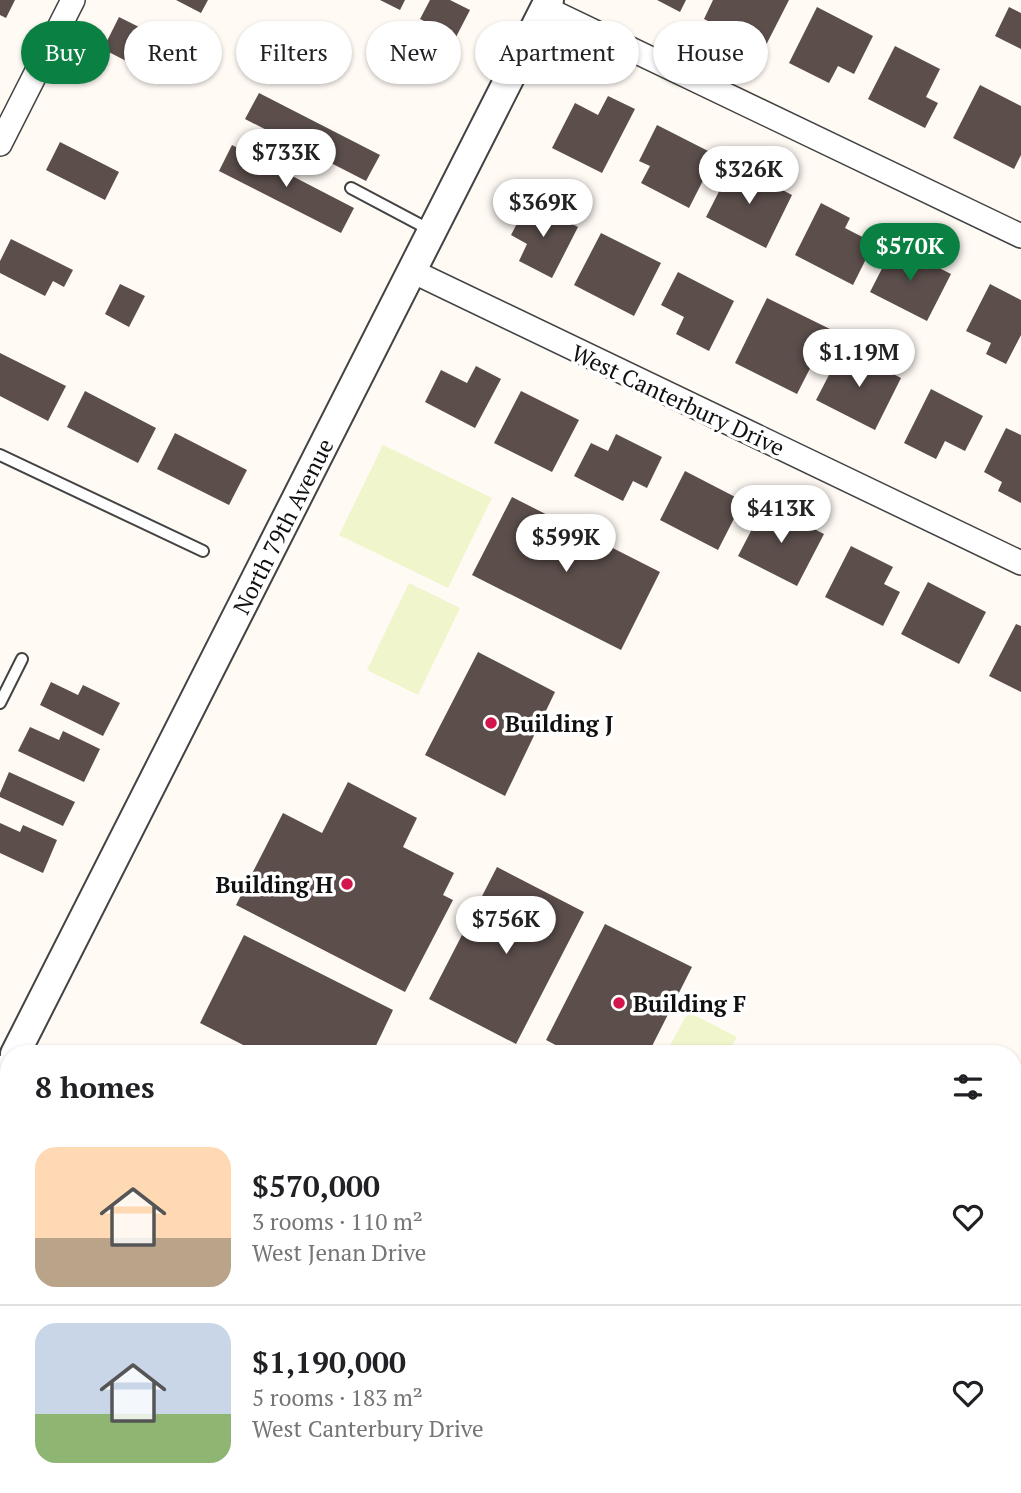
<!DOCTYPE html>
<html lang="en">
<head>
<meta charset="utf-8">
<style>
  body { margin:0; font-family:"PT Serif",serif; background:#f2f2f2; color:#202124; height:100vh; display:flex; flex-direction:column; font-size:26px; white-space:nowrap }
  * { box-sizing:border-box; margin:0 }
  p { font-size:23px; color:#757577 }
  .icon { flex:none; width:38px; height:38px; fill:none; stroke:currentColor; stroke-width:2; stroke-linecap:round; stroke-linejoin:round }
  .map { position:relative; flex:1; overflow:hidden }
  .panel { position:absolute; left:0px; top:1045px; width:1022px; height:450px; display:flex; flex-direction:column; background:#fff; border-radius:28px 28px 0 0; box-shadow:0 2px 5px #0004 }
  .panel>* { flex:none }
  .guide { position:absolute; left:21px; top:21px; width:980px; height:63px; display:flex; gap:14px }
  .price { position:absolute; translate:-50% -60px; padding:0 16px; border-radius:24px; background:#fff; color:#222; font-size:23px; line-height:46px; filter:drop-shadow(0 2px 4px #0008) }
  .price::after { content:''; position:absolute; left:50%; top:42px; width:21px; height:16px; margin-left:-10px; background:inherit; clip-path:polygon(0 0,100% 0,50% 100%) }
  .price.active { background:#0b8043; color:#fff }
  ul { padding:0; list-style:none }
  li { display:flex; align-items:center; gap:21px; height:175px; padding:0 35px }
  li+li { border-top:2px solid #e0e0e0 }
  li span { display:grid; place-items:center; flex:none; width:196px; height:140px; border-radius:21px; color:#555 }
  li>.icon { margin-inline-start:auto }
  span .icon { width:84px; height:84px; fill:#fffc; stroke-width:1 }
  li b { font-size:30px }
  h2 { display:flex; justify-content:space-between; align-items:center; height:84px; padding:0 35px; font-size:30px }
  .tag { padding:0 24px; border-radius:32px; background:#fff; box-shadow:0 2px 5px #0004; font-size:24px; line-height:63px }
  .tag.active { background:#0b8043; color:#fff }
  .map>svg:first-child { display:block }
</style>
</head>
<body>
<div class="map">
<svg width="1021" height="1493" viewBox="0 0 1021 1493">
  <rect width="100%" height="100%" fill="#fffaf4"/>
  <path fill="#f0f5cb" d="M 383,445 L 492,498 L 448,588 L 339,535 Z
    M 409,583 L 460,608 L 418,695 L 367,670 Z
    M 688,1012 L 737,1037 L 728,1053 L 666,1053 Z"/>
  <path fill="#5b4e4b" d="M 0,0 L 15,0 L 6,18 L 0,15 Z
    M 176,0 L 208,0 L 201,13 Z
    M 380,0 L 405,0 L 400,10 Z
    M 430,0 L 450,0 L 470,10 L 456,37 L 420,19 Z
    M 657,0 L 686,0 L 680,12 Z
    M 713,0 L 789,0 L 764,49 L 704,19 Z
    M 817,7 L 873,36 L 854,74 L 838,66 L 829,83 L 789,63 Z
    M 1009,7 L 1021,13 L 1021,49 L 995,36 Z
    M 119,17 L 173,44 L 157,77 L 103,49 Z
    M 895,46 L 940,69 L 926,97 L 938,103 L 925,128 L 868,99 Z
    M 980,85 L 1021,106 L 1021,155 L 1014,169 L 953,138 Z
    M 259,93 L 380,155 L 366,181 L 245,119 Z
    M 608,96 L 635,109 L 602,173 L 552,148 L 575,103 L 598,115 Z
    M 657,125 L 716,155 L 689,208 L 641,183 L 650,166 L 639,161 Z
    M 60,142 L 119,172 L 105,200 L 46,170 Z
    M 232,145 L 354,208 L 341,233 L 219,171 Z
    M 733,164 L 792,195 L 766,248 L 706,217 Z
    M 528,202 L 578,227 L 552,278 L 519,261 L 527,244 L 511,235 Z
    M 821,203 L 850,218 L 845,228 L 874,243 L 853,285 L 795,255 Z
    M 601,233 L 661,263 L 634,316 L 574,285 Z
    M 11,239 L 73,270 L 64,287 L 53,281 L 45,296 L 0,273 L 0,261 Z
    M 894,245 L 951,274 L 927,321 L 870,292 Z
    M 678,272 L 734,301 L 709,351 L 676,334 L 684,317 L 661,305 Z
    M 120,284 L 145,296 L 129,327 L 105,314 Z
    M 990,284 L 1021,300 L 1021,335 L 1006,364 L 986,354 L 991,343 L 966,331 Z
    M 767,298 L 830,329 L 797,394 L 735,363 Z
    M 843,348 L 901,378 L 875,430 L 816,400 Z
    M 0,353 L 66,386 L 48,421 L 0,396 Z
    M 476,366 L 501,379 L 475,428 L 425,402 L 441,370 L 467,383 Z
    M 931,389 L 983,416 L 965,451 L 945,441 L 936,459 L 904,443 Z
    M 85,391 L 156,428 L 138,463 L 67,427 Z
    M 521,391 L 579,420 L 552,472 L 494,443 Z
    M 1006,428 L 1021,435 L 1021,503 L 998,491 L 1002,482 L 984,472 Z
    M 175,433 L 247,470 L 229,505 L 157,469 Z
    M 616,434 L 662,457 L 647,488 L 633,481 L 623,501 L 574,476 L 591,443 L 608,451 Z
    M 685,471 L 743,501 L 718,550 L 660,520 Z
    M 512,497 L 660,572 L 621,650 L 472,575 Z
    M 765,504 L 824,534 L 797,586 L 738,556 Z
    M 851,546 L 893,567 L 884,584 L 900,592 L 883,626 L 825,597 Z
    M 928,582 L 986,612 L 959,664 L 901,634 Z
    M 1016,624 L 1021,626 L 1021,692 L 989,676 Z
    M 478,652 L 555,692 L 505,796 L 425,755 Z
    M 51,682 L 78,695 L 83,685 L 120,703 L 103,736 L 40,705 Z
    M 30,727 L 59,740 L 63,731 L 100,749 L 84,782 L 18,751 Z
    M 9,772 L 75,802 L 63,826 L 0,797 L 0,793 Z
    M 348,782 L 417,818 L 403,847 L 454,873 L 443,895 L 453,900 L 405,992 L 236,905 L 283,813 L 322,833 Z
    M 0,823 L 20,832 L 23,825 L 57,840 L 43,873 L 0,853 Z
    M 497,867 L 584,912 L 516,1044 L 429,999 Z
    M 605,924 L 692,967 L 648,1054 L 573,1054 L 546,1040 Z
    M 244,935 L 393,1010 L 372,1054 L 261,1054 L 200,1023 Z
    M 1013,1262 L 1021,1271 L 1021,1337 L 1013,1343 Z
    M 1016,1454 L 1021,1457 L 1021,1493 L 988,1493 L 993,1486 L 1013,1486 L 1013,1458 Z
    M 112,1486 L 151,1486 L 147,1493 L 115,1493 L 110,1491 Z
    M 172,1486 L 245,1486 L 241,1493 L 168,1493 Z"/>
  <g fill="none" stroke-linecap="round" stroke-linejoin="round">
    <defs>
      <path id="service" d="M 351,188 L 432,231
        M 0,455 L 203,551
        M 0,703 L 22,659"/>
      <path id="minor" d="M 545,8 L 1021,236
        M 0,144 L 73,0
        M 412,271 L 1021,563"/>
      <g id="tertiary">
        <path id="s1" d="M 15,1054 L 549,0"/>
        <path d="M 0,1085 L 9,1067"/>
        <path d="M 0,1287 L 9,1291"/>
        <path d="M 433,1486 L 448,1493"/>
      </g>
    </defs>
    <use href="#service" stroke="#434343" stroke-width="14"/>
    <use href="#minor" stroke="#434343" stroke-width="26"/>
    <use href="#tertiary" stroke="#434343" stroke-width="32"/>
    <use href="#service" stroke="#fff" stroke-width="10"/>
    <use href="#minor" stroke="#fff" stroke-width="23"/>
    <use href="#tertiary" stroke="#fff" stroke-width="28"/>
  </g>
  <g fill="#d3164b" stroke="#fff" stroke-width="2.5">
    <circle cx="491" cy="723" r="7"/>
    <circle cx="347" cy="884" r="7"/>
    <circle cx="619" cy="1003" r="7"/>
  </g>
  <g text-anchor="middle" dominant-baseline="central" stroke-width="7" stroke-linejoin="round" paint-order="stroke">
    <g font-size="23" fill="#101010" stroke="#fff">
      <text transform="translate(678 400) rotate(25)">West Canterbury Drive</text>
      <text stroke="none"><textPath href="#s1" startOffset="592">North 79th Avenue</textPath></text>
    </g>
    <g font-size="23" font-weight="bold" fill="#101010" stroke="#fff" text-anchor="start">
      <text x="505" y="723">Building J</text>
      <text x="333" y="884" text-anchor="end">Building H</text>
      <text x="633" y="1003">Building F</text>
    </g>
  </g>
</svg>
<b class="price" style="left:286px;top:189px">$733K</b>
<b class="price" style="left:749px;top:206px">$326K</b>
<b class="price" style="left:543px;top:239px">$369K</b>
<b class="price active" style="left:910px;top:283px">$570K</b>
<b class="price" style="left:859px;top:389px">$1.19M</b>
<b class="price" style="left:781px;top:545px">$413K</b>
<b class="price" style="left:566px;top:574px">$599K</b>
<b class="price" style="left:506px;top:956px">$756K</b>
<div class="guide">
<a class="tag active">Buy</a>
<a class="tag">Rent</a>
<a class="tag">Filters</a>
<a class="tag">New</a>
<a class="tag">Apartment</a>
<a class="tag">House</a>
</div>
<section class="panel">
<h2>8 homes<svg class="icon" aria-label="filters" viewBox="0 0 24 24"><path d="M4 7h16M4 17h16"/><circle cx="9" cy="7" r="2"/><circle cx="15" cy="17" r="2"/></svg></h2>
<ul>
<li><span style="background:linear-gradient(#ffd9b3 65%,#b9a48a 0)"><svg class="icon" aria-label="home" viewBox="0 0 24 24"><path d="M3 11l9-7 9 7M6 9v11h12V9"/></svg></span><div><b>$570,000</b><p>3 rooms · 110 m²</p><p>West Jenan Drive</p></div><svg class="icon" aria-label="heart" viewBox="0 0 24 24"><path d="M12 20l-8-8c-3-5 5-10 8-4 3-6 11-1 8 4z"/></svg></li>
<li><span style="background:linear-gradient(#c9d6e8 65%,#8fb573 0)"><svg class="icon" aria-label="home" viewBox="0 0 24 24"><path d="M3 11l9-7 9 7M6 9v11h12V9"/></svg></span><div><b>$1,190,000</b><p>5 rooms · 183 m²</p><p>West Canterbury Drive</p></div><svg class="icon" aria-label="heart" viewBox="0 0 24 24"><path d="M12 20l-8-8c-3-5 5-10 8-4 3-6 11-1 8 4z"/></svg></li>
</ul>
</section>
</div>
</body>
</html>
